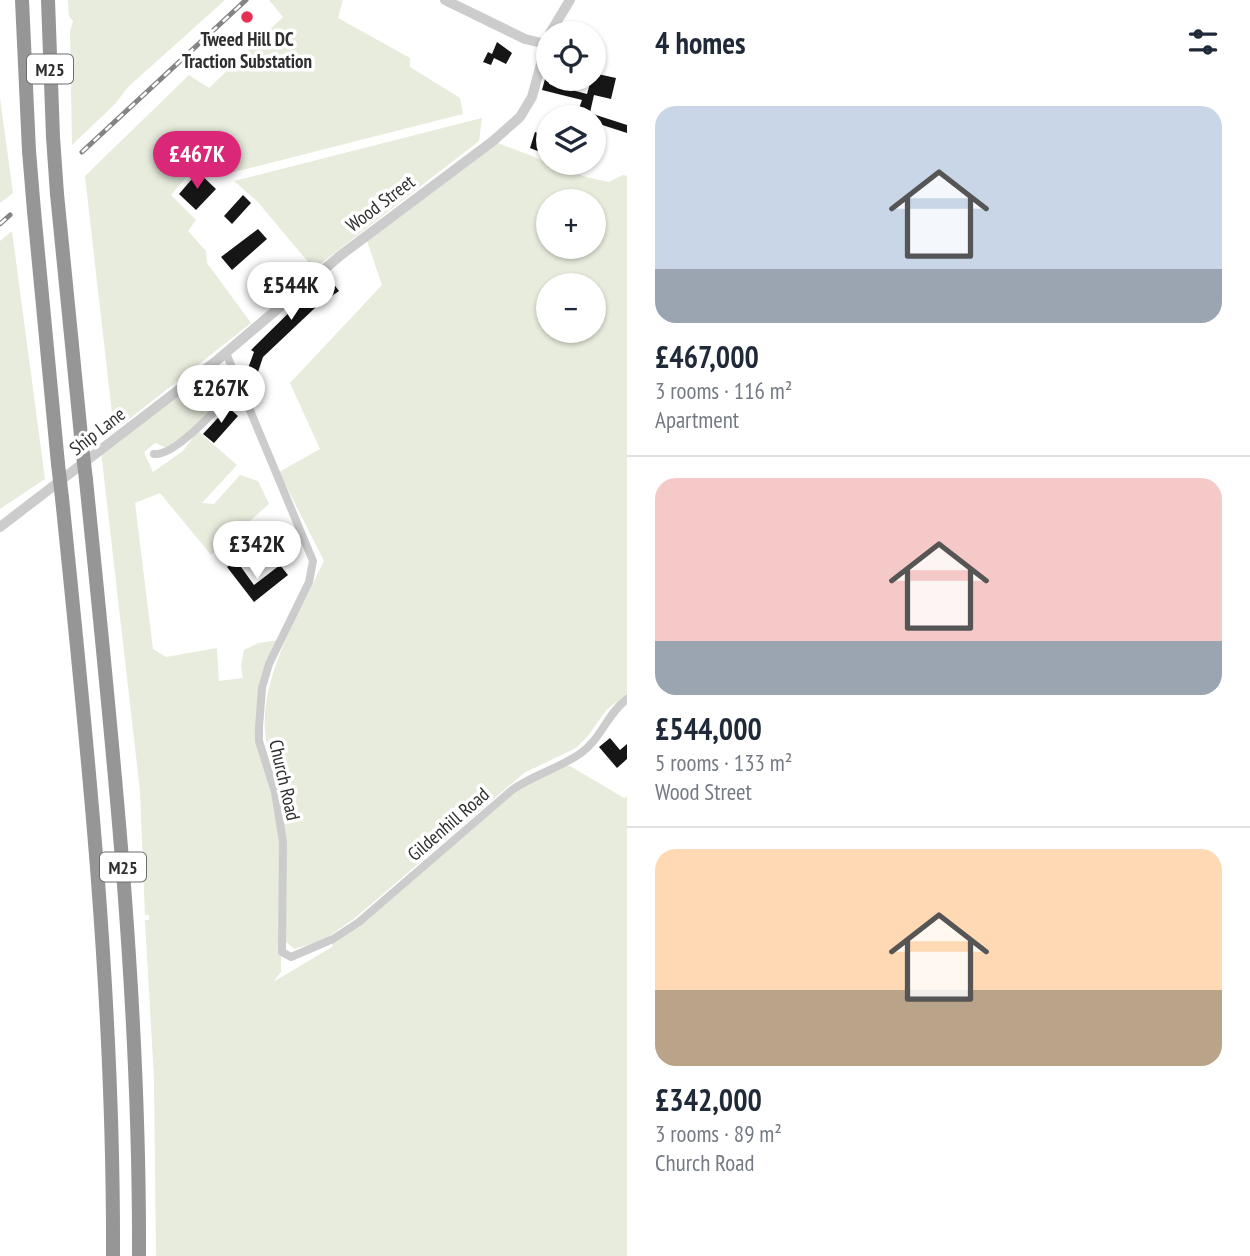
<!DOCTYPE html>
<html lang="en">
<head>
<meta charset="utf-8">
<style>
  body { margin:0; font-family:"PT Sans Narrow",sans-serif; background:#f2f2f3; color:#1f2937; height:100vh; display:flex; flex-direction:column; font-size:26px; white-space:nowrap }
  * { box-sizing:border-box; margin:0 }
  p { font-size:23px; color:#747a83 }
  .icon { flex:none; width:38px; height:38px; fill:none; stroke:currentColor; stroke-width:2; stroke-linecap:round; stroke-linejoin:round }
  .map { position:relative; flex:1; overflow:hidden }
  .panel { display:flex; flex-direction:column; background:#fff; width:623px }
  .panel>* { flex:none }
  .buttons { position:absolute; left:536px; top:21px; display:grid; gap:14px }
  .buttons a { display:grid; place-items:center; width:70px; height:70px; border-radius:50%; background:#fff; box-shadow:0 2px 5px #0004; font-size:35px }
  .price { position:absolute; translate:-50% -60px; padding:0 16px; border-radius:24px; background:#fff; color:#222; font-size:23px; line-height:46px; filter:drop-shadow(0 2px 4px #0008) }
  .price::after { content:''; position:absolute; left:50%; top:42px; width:21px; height:16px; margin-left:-10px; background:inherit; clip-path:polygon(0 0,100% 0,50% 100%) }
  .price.on { background:#db2777; color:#fff }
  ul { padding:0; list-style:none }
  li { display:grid; align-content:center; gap:14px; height:371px; padding:0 28px }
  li+li { border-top:2px solid #e0e1e3 }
  li span { display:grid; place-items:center; height:217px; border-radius:21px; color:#555 }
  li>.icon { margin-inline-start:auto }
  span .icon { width:126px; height:126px; fill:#fffc; stroke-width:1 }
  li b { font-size:30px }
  h2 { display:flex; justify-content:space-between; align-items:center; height:84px; padding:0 28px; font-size:30px }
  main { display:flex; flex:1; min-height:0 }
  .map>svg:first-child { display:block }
</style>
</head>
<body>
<main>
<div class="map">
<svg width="627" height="1256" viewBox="0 0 627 1256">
  <rect width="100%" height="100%" fill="#fff"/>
  <path fill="#e7ecdd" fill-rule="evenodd" d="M 68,0 L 225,0 L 128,87 L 115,104 L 72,145 L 70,31 L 73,21 L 69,16 Z
    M 269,0 L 343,0 L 338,18 L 410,58 L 410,67 L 460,98 L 463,114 L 226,174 L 205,155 L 171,195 L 196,220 L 188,231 L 206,251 L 207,263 L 251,323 L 114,431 L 85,176 L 189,75 L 209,88 L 283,17 Z
    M 0,98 L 13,193 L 0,203 Z
    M 482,118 L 479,141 L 314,269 L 257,201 L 234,181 Z
    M 498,143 L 586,177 L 609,182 L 623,175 L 627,176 L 627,695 L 607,709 L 588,736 L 576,748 L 524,773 L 355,918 L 322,941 L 294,949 L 285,941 C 286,893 288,846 281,798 C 278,775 266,753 265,730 C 261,675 301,609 324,561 L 279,472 L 320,449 L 290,383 L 382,285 L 367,241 ZM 548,201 L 593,201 L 593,247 L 548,247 ZM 548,285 L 593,285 L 593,331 L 548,331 Z
    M 12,231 L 45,479 L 0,509 L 0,241 Z
    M 221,368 L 233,387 L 193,428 L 167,448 L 155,443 L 144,452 L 153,472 L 183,451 L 198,431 L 237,465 L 202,503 L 214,504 L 240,475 L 258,481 L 269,504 L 211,555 L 160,493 L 135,503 L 153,649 L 166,657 L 217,648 L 219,681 L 243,678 L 241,666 L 244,650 L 258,643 L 280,640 L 268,664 L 258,728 L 274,792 L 282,842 L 281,972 L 273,982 L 332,947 L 333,940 L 513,790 L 561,764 L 570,766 L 624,798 L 627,796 L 627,1256 L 156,1256 L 154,1079 L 145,920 L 149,920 L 149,915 L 145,915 L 140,791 L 101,451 L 213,370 Z"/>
  <path fill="#161616" d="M 497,42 L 512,53 L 506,64 L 494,58 L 491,65 L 483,62 L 488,52 L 492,54 Z
    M 593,73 L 616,78 L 611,99 L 594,95 L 589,117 L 576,117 L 582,100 L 542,90 L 545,79 L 550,79 L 549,84 L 587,94 Z
    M 593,114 L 627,125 L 627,133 L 593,122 Z
    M 535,132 L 548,137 L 548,155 L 530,148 Z
    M 198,172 L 216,189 L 196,210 L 179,194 Z
    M 243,195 L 251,203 L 232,224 L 224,216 Z
    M 258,229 L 267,239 L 232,270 L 221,257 Z
    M 329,278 L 339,291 L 317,306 L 263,357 L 257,375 L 247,371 L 254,352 L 251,350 L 312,290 Z
    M 228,407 L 238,416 L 214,443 L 203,434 Z
    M 236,560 L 254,585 L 280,565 L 288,575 L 254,602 L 227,567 Z
    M 610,738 L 620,750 L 627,744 L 627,759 L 617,768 L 599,747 Z"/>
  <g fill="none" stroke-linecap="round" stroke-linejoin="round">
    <path stroke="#ccc" stroke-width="8" d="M 226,353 L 313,561 L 309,582 L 269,664 L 262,688 L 259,727 L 259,741 L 275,792 L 283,842 L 282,952 L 291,957 L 333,939 L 359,922 L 512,790 C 533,775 560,768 581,753 C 601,739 607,714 627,699
      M 154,454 C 176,457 222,402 239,386"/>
    <path stroke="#ccc" stroke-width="10" d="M 445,0 L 525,39 L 546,44
      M 550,33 L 570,0
      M 0,527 L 215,362 L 341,255 L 493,141 L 520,117 L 532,97 L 548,38"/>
    <path stroke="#969696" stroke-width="14" d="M 22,0 L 29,151
      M 48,0 L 53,137
      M 57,194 L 82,446
      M 34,211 L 58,464
      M 86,480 C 112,738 140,996 139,1256
      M 62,498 C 88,750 114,1002 113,1256"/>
    <defs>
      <path id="rail" d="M 82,152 L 246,0
        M 0,224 L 10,215"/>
    </defs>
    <use href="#rail" stroke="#848484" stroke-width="5"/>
    <use href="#rail" stroke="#fff" stroke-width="2.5" stroke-dasharray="8" stroke-linecap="butt"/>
    <path stroke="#969696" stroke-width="14" d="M 53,137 L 57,194
      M 29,151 L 34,211
      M 82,446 L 86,480
      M 58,464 L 62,498"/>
  </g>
  <circle fill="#e63054" stroke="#fff" stroke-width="2.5" cx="247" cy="17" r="7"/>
  <g text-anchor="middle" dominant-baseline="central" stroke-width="7" stroke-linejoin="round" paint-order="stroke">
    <g fill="#fff" stroke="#6d6d6d" stroke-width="2">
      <rect x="27" y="54.5" width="46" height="29" rx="5"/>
      <rect x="100" y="852.5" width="46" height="29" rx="5"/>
    </g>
    <g font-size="18" font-weight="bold" fill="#2f2f2f">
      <text x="50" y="69">M25</text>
      <text x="123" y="867">M25</text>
    </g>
    <g font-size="19" font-weight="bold" fill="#2f2f2f" stroke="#fff">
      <text x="247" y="39">Tweed Hill DC<tspan x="247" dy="22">Traction Substation</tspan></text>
    </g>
    <g font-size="19" fill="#2f2f2f" stroke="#fff">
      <text transform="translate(380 203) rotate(-37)">Wood Street</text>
      <text transform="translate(97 431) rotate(-38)">Ship Lane</text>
      <text transform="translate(285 780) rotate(77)">Church Road</text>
      <text transform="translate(448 824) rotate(-41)">Gildenhill Road</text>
    </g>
  </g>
</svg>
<div class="buttons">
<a><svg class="icon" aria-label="locate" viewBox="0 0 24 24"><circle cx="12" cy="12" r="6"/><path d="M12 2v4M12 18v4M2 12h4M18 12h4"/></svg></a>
<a><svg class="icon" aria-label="layers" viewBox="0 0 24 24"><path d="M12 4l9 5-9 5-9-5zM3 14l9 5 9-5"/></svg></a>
<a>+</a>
<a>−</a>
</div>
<b class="price on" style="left:197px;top:191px">£467K</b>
<b class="price" style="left:291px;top:322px">£544K</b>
<b class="price" style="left:221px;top:425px">£267K</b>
<b class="price" style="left:257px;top:581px">£342K</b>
</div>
<section class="panel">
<h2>4 homes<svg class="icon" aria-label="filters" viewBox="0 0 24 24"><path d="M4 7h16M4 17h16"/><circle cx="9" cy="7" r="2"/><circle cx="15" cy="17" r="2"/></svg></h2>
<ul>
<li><span style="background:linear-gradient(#c9d6e8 75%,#9aa5b1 0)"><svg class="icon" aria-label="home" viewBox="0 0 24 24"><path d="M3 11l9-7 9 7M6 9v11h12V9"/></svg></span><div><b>£467,000</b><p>3 rooms · 116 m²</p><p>Apartment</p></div></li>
<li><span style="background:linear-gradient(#f6c9c9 75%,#9aa5b1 0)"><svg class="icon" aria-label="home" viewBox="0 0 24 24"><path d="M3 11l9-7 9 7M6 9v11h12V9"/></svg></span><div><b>£544,000</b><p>5 rooms · 133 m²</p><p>Wood Street</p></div></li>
<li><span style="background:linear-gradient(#ffd9b3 65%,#b9a48a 0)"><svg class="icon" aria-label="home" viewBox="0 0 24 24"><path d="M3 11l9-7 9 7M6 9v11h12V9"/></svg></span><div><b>£342,000</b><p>3 rooms · 89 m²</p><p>Church Road</p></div></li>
</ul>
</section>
</main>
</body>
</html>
